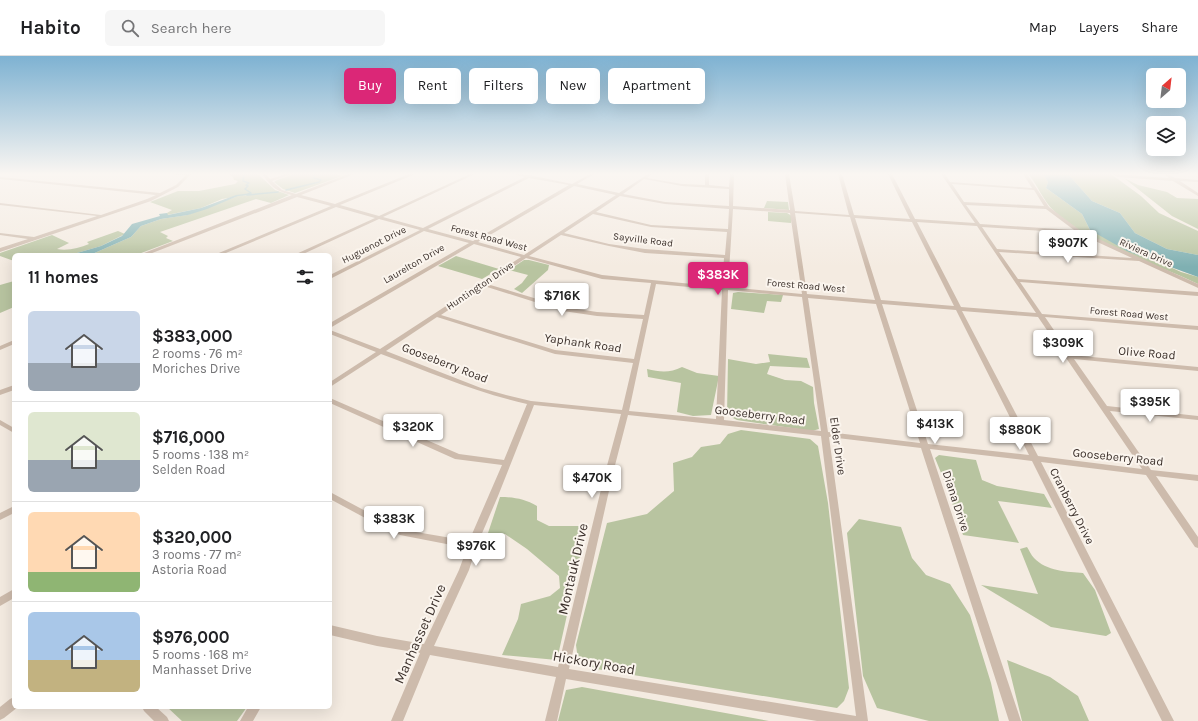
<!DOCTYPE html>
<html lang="en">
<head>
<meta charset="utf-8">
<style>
  body { margin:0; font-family:Karla,sans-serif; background:#f6f6f6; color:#202124; height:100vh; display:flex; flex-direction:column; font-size:15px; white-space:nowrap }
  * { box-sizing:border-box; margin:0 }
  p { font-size:13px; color:#757577 }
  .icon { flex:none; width:22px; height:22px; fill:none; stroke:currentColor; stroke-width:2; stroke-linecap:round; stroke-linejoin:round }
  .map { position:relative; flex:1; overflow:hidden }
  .sheet { position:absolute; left:12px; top:197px; width:320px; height:456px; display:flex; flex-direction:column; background:#fff; border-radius:6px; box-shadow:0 4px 16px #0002 }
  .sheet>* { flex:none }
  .top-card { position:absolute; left:344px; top:12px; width:380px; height:36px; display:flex; gap:8px }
  .needle { width:26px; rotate:28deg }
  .controls { position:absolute; left:1146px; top:12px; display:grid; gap:8px }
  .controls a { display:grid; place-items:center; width:40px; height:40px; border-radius:6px; background:#fff; box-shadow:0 4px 16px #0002; font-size:20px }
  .price { position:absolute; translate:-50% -34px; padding:0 9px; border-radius:4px; background:#fff; color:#222; font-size:13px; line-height:26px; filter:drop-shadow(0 1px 2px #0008) }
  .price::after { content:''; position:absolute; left:50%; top:24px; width:12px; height:9px; margin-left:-6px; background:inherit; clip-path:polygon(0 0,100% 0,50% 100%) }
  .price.current { background:#db2777; color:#fff }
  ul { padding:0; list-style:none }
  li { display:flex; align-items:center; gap:12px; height:100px; padding:0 16px }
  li+li { border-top:1px solid #e0e0e0 }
  li span { display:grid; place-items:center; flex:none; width:112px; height:80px; border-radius:6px; color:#555 }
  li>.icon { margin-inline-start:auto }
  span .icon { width:48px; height:48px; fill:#fffc; stroke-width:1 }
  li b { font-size:17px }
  h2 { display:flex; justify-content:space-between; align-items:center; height:48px; padding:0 16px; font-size:17px }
  .tag { padding:0 14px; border-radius:6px; background:#fff; box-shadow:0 4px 16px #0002; font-size:14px; line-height:36px }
  .tag.current { background:#db2777; color:#fff }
  header { display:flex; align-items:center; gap:24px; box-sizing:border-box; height:56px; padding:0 20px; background:#fff; border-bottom:1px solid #e0e0e0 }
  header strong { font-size:19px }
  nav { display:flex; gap:22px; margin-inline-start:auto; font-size:14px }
  .search { width:280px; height:36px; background:#f6f6f6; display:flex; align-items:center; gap:10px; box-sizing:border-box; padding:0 14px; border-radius:6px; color:#757577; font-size:15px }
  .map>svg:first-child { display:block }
</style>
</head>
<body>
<header>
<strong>Habito</strong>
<div class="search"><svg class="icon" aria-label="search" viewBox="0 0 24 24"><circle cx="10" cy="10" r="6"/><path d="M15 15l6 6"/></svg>Search here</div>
<nav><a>Map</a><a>Layers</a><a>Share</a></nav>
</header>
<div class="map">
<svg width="1198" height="665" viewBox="0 0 1198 665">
  <rect width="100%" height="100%" fill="#f4ebe1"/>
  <path fill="#b8c4a0" d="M 228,118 L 258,118 L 275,134 L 289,139 L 271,147 L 256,143 L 160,176 L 168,180 L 166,182 L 173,185 L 136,199 L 90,199 L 131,181 L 141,170 L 161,163 L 187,159 L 238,140 L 250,139 L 251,138 L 222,143 L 201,152 L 167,159 L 167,157 L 172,154 L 150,146 L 178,135 L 199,135 L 235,128 L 238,125 L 234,124 L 233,121 Z
    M 294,118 L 336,118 L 342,120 L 295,137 L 283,133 L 274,126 L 277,124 Z
    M 1028,118 L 1043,118 L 1048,126 L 1046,132 L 1082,158 L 1090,174 L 1181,216 L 1198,221 L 1198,228 C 1151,205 1094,192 1054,155 C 1043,145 1038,129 1028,118 Z
    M 1068,118 L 1111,118 L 1141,140 L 1159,157 L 1198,175 L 1198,199 L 1167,193 L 1135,177 L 1120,157 L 1092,145 Z
    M 1124,122 L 1138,129 L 1167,136 L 1177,142 L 1198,143 L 1198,173 L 1172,160 Z
    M 767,145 L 788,146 L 789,154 L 764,152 Z
    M 768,156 L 787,157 L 792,160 L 791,167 L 768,165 Z
    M 118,175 L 125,178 L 101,190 L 70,199 L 14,199 L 14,205 L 0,200 L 0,197 L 52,179 L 69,187 L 57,193 C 68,195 79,192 89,188 L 87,186 Z
    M 456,200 L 499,213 L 482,223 L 438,210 Z
    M 524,204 L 529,204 L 549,209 L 548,214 L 522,237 L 514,233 L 522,227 L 528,219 L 509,214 Z
    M 14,225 L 14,251 L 0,257 L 0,229 Z
    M 738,236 L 783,239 L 781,246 L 767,245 L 764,257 L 731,253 L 733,237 Z
    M 768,298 L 807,302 L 810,312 L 770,310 L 767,318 L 785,324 L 801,325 L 813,331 L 814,347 L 819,373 L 812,375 L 737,364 L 727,359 L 728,303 L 756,308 L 770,306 Z
    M 682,311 L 697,317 L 719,320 L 711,359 L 693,360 L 677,356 L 681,327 L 648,321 L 647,313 C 660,316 670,317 682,311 Z
    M 741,374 L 810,383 L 818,390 L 828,447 L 849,632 L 844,645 L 837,652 L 590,612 L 578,604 L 576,589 L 607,467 L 647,458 L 674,435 L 673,407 L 692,401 L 701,391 L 720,388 L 728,378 Z
    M 939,399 L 976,404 L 982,424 L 997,430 L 1044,438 L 1052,452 L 998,445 L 1019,487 L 963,479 L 946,429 L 935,402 Z
    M 500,441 C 514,441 525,443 537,450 L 537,464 L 549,470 L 579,470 L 585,478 L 557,604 L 502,599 L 518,563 L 521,548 L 550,540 L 560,532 L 559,520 L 527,493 L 505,478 L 488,477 Z
    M 859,463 L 901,471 L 912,502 L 926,519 L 950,528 L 970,559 L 991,627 L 999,665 L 929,665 L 877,652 L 863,620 L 847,477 Z
    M 1027,491 C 1029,494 1031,499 1034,502 C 1046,515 1068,516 1083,517 L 1095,534 L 1111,577 L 1106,580 L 1051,571 L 981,529 L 1038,538 L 1020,493 Z
    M 1007,604 L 1050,621 L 1078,640 L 1089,665 L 1022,665 Z
    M 582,631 L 769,665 L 558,665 L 566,634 Z
    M 167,651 L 247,651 L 237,665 L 182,665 Z"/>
  <path fill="#7fb0b2" d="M 1043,118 L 1068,118 L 1092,145 L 1120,157 L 1135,177 L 1167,193 L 1198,199 L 1198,221 L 1127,195 L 1090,174 L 1082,158 L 1046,132 L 1048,126 Z
    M 251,137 L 250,139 L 238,140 L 207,153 L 188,159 L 161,163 L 141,170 L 131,181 L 90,199 L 70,199 L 101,190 L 122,180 L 132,168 L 160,160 L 159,158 L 167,157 L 168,159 L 201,152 L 236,139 Z"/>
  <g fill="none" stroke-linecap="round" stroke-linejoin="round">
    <path stroke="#7fb0b2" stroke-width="1.5" d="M 244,118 L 243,125 L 249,127 L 246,129 L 248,130 L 245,133 L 251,137 L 248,138
      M 286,134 L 319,126 L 321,124 L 314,122 L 314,118
      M 247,139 L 278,136"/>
    <path fill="#cdbbac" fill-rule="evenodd" d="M 174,118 L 191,118 L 178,131 L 151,145 L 0,196 L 0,192 L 28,183 L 0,179 L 0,177 L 34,181 L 97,160 L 0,149 L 0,147 L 101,159 L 147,143 L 156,139 L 0,123 L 0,121 L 160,137 L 176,129 L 186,119 L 176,119 Z
      M 262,118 L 266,118 L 270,123 L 286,118 L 291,118 L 290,119 L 272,125 L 282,134 L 296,138 L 348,118 L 353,118 L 352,119 L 301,139 L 335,148 L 409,118 L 414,118 L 413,119 L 340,149 L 379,160 L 470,118 L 475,118 L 383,161 L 423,172 L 525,121 L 516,119 L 515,118 L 529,119 L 572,128 L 590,118 L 594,118 L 577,128 L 619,137 L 648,118 L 652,118 L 647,122 L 682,128 L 705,129 L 705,118 L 709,118 L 709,129 L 729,131 L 730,118 L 734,118 L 733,150 L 790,154 L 785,118 L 789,118 L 795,155 L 849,159 L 838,118 L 842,118 L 854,159 L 910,163 L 888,118 L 892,118 L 915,163 L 975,167 L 941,118 L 945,118 L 950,126 L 1032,132 L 1023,118 L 1027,118 L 1049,151 L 1081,175 L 1198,228 L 1198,232 L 1196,231 L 1139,205 L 999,196 L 1018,223 L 1198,236 L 1198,240 L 1020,226 L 1042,258 L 1198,270 L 1198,274 L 1045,261 L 1071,299 L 1198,311 L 1198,315 L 1074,303 L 1107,350 L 1198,360 L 1198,364 L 1110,355 L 1151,414 L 1198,419 L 1198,425 L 1156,420 L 1198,481 L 1198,492 L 1195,491 L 1146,419 L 1041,406 L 1174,665 L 1162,665 L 1032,405 L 930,393 L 1021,665 L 1009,665 L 921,392 L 829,381 L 868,665 L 817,665 L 566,623 L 557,665 L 545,665 L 556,621 L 430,599 L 403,665 L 391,665 L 420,597 L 377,590 L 330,579 L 330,569 L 377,580 L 424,588 L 459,514 L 467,492 L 400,479 L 380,470 L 330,443 L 330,436 L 386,466 L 404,474 L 469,485 L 502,409 L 455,403 L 330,347 L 330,342 L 459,398 L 504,404 L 527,348 C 477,337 429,316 381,298 L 330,331 L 330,326 L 376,296 L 330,278 L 330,274 L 380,293 L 521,201 L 474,188 L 330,272 L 330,267 L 469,187 L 424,175 L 330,223 L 330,219 L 420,174 L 379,163 L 301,199 L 294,199 L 375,162 L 336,151 L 221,199 L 214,199 L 331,150 L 297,141 L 147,199 L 139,199 L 292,139 C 275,135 272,131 262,118 ZM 529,122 L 569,129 L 473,185 L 428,173 ZM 644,123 L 682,130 L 729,133 L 729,150 L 665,146 L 623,138 ZM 952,128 L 1034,134 L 1044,150 L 964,146 ZM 574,130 L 616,139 L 524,199 L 478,186 ZM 620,140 L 665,148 L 729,153 L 728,173 L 651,169 L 596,156 ZM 966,149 L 1046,153 L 1074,174 L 980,168 ZM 733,153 L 790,157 L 802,238 L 728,231 ZM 795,157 L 850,161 L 875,244 L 807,238 ZM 593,158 L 651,171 L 727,176 L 725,199 L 645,193 L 609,188 L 564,177 ZM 855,162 L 912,166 L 954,250 L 881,244 ZM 917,166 L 977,170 L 1036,257 L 961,251 ZM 982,171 L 1078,177 L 1132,202 L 997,193 ZM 561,179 L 609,190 L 645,197 L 724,202 L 722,231 L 602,219 L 529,200 ZM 526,202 L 602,223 L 651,227 L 644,259 L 597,256 L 564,251 L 487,228 ZM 656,228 L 722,234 L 716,363 L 629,355 ZM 484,230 L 563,255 L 597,260 L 643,263 L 634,303 L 555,294 L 441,259 ZM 728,234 L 802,241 L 821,375 L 724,364 ZM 808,242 L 876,248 L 920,387 L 828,376 ZM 882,248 L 956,254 L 1029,399 L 928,388 ZM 962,255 L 1038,261 L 1142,413 L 1038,400 ZM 437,261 L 555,298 L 633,307 L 622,354 L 531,345 L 506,339 L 481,332 L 386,295 ZM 534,349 L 621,358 L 605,417 L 558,611 L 434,590 L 469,514 L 477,489 L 498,440 ZM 628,359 L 821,380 L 856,660 L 569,613 L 613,417 Z
      M 1113,118 L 1169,122 L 1164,118 L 1168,118 L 1175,122 L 1198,124 L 1198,126 L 1180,125 L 1198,137 L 1198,140 L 1173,125 L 1118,121 Z
      M 14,284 L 14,288 L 0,294 L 0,290 Z
      M 14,329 L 14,334 L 0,339 L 0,334 Z
      M 0,364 L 14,372 L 14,377 L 0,369 Z
      M 14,450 L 14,457 L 0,464 L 0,457 Z
      M 14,533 L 14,542 L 0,550 L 0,541 Z
      M 14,641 L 14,651 L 18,651 L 4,662 L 0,664 L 0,651 L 10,643 Z
      M 142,651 L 156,651 L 167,661 L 169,665 L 154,665 L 144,655 Z
      M 248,651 L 261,651 L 253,665 L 240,665 Z"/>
  </g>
  <linearGradient id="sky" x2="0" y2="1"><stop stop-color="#7eb2d2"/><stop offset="0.56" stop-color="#faf6f2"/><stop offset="1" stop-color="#faf6f2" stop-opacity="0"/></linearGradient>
  <rect width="1198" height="211" fill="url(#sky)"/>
  <g text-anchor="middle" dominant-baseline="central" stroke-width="4" stroke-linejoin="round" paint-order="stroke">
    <g font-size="10" fill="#3b302b" stroke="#fbf5ee">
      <text transform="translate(489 182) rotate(15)">Forest Road West</text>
      <text transform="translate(643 184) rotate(7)">Sayville Road</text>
      <text transform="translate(374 189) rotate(-27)">Huguenot Drive</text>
      <text transform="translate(1146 197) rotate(24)">Riviera Drive</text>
      <text transform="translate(414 208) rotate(-30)">Laurelton Drive</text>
      <text transform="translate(480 230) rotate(-34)">Huntington Drive</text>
      <text transform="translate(806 230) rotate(5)">Forest Road West</text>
      <text transform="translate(1129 258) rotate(5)">Forest Road West</text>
    </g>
    <g font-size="12" fill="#3b302b" stroke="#fbf5ee">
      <text transform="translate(583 287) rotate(8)">Yaphank Road</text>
      <text transform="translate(1147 297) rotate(5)">Olive Road</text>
      <text transform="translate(445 307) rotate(21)">Gooseberry Road</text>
      <text transform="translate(760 359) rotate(7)">Gooseberry Road</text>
      <text transform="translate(838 390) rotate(82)">Elder Drive</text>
      <text transform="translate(1118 401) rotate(6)">Gooseberry Road</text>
      <text transform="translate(956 445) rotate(72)">Diana Drive</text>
      <text transform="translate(1072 450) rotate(63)">Cranberry Drive</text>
    </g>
    <g font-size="14" fill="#3b302b" stroke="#fbf5ee">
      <text transform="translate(573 513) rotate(-77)">Montauk Drive</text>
      <text transform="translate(420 578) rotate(-66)">Manhasset Drive</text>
      <text transform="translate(594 607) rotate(10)">Hickory Road</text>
    </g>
  </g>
</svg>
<div class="controls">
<a><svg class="needle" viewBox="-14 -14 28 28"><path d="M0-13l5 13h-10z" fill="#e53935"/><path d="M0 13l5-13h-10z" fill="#757577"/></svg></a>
<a><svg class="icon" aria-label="layers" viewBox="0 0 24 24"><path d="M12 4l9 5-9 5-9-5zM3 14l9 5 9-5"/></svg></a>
</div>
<b class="price" style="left:1068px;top:208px">$907K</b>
<b class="price current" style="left:718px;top:240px">$383K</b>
<b class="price" style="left:562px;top:261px">$716K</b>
<b class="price" style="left:1063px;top:308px">$309K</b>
<b class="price" style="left:1150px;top:367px">$395K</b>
<b class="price" style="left:935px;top:389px">$413K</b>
<b class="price" style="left:413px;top:392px">$320K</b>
<b class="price" style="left:1020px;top:395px">$880K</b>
<b class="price" style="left:592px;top:443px">$470K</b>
<b class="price" style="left:394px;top:484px">$383K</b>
<b class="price" style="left:476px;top:511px">$976K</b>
<div class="top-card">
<a class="tag current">Buy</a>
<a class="tag">Rent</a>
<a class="tag">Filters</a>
<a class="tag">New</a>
<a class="tag">Apartment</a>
</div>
<section class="sheet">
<h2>11 homes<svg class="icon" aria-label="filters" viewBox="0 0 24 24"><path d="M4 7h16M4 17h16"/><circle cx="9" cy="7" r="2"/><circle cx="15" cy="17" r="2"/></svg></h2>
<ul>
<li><span style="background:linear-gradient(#c9d6e8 65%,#9aa5b1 0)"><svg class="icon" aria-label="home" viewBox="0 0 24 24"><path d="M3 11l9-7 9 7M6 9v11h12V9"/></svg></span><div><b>$383,000</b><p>2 rooms · 76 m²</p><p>Moriches Drive</p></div></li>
<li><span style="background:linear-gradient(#dfe7d0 60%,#9aa5b1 0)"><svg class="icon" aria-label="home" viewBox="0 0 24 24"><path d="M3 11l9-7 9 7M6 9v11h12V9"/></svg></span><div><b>$716,000</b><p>5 rooms · 138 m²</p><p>Selden Road</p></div></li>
<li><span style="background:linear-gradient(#ffd9b3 75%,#8fb573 0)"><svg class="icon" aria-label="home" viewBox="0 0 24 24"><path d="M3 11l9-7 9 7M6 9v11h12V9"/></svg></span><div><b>$320,000</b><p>3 rooms · 77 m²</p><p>Astoria Road</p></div></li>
<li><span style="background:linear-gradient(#a9c7e8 60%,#c2b280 0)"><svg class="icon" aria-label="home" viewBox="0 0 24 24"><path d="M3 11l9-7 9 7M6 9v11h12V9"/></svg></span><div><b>$976,000</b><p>5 rooms · 168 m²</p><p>Manhasset Drive</p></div></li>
</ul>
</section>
</div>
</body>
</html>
